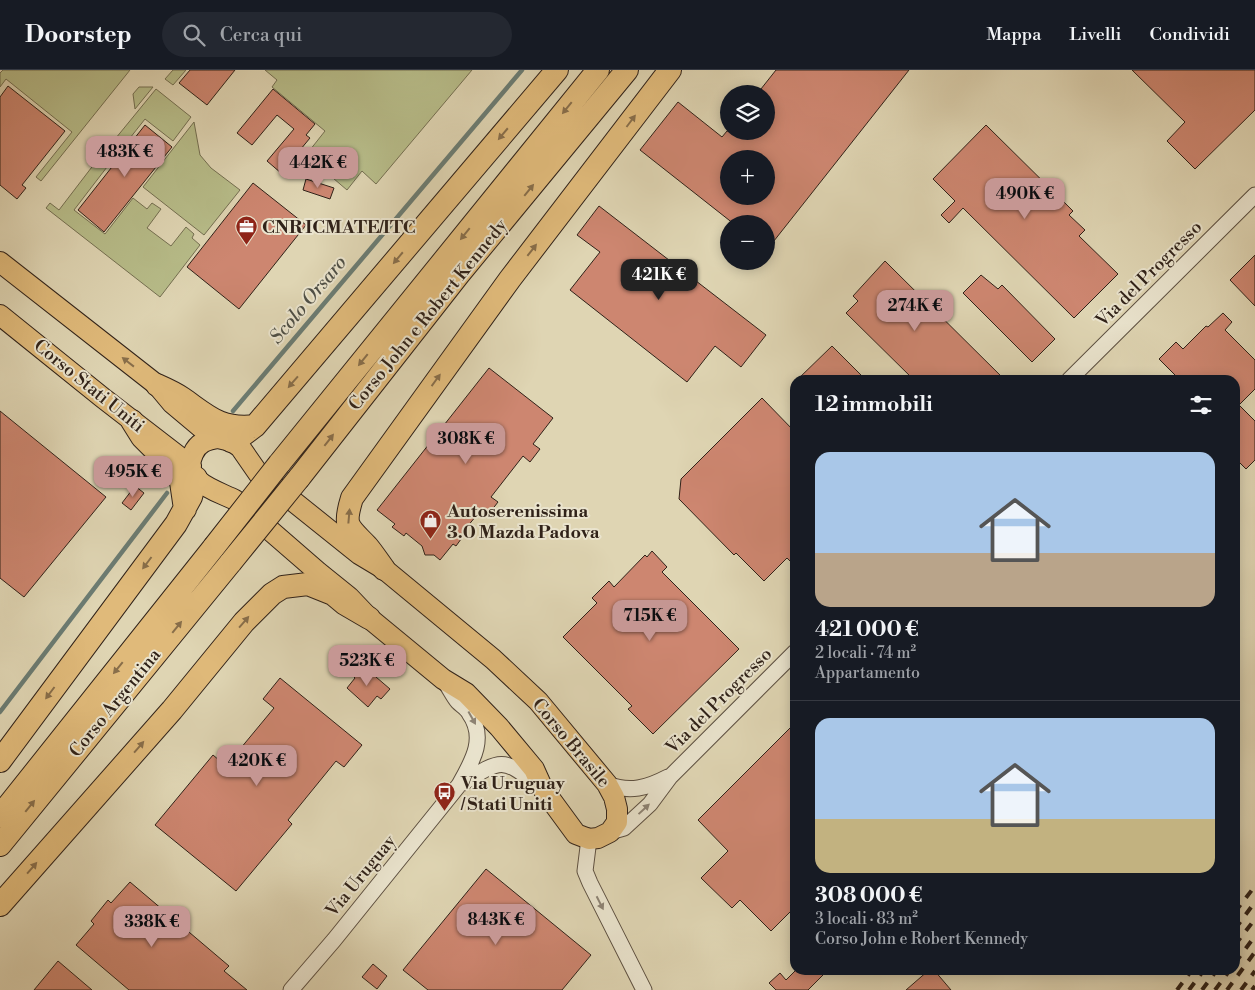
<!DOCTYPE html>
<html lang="it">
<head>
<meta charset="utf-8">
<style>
  body { margin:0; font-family:"Libre Bodoni",serif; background:#242831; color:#f1f3f6; height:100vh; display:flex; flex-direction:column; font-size:19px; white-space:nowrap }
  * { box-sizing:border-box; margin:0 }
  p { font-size:16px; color:#9ea1a6 }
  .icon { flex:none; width:28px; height:28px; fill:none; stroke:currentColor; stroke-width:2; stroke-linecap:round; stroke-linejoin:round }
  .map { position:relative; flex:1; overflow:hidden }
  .sheet { position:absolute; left:790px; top:305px; width:450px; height:600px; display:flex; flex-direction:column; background:#171b24; border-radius:15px; box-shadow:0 2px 12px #0003 }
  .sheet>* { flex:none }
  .fabs { position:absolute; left:720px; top:15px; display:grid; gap:10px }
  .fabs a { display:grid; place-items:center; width:55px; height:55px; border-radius:50%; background:#171b24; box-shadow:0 2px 12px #0003; font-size:25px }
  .price { position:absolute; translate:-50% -42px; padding:0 11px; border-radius:10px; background:#c59692; color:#111; font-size:16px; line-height:32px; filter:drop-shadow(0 1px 2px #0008) }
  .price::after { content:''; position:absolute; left:50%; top:30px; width:15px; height:11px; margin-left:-8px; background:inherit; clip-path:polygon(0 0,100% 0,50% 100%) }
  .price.active { background:#222; color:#fff }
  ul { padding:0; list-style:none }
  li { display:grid; align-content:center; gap:10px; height:265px; padding:0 25px }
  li+li { border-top:1px solid #363941 }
  li span { display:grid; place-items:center; height:155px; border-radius:15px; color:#555 }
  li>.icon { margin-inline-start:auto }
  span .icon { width:90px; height:90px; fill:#fffc; stroke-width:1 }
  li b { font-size:21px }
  h2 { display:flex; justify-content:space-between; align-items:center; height:60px; padding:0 25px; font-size:21px }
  header { display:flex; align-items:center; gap:30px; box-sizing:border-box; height:70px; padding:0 25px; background:#171b24; border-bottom:1px solid #363941 }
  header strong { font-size:24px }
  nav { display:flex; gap:28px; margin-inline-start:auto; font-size:18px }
  .search { width:350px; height:45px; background:#242831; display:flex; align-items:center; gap:12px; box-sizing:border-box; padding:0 18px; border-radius:28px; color:#9ea1a6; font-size:19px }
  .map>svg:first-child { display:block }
</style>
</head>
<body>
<header>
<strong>Doorstep</strong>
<div class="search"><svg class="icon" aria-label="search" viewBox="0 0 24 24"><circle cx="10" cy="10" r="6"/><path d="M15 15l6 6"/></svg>Cerca qui</div>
<nav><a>Mappa</a><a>Livelli</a><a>Condividi</a></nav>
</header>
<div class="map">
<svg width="1255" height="920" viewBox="0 0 1255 920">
  <rect width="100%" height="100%" fill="#dfd5b3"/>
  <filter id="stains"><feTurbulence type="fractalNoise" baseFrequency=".004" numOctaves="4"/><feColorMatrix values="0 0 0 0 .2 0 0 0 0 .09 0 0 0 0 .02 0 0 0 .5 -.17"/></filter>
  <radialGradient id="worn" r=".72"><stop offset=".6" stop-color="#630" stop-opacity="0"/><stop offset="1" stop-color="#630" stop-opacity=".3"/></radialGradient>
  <path fill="#b7bc89" stroke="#746f51" d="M 3,0 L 130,0 L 41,111 L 36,107 L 72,62 L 6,9 L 0,17 L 0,3 Z
    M 173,0 L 186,0 L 173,15 L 165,9 Z
    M 265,0 L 472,0 L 376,114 L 362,101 L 347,120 L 306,85 L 325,61 L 272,17 L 277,10 Z
    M 139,17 L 153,17 L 135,39 L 133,24 Z
    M 156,19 L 191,47 L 173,71 L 145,49 L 111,92 L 102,85 Z
    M 194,52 L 200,85 L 211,98 L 240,120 L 204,165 L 143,117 Z
    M 98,89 L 107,97 L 74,140 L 105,164 L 133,128 L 147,139 L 152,133 L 161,139 L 147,158 L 171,176 L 186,157 L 194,164 L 192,168 L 200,175 L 160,227 L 46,138 L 50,133 L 59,140 Z"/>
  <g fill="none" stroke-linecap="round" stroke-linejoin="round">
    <path stroke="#6b7c73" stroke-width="4.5" d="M 233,341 L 522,0
      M 0,642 L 167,423"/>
  </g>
  <path fill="#cd8670" stroke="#302219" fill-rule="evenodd" d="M 190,0 L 235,0 L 207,35 L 179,13 Z
    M 776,0 L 909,0 L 766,181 L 766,154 L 734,154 L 640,80 L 678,32 L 722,67 L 727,61 L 766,61 L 766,24 L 757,24 ZM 729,89 L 766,89 L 766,126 L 729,126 Z
    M 1132,0 L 1255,0 L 1255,40 L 1195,99 L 1167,71 L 1185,52 Z
    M 8,16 L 65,61 L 22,115 L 26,118 L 17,129 L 0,115 L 0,27 Z
    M 273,19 L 315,54 L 306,65 L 310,68 L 281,103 L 267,91 L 294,59 L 277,45 L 252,75 L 237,63 Z
    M 145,55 L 172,77 L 104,162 L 78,140 Z
    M 986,55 L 1073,141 L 1069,145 L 1085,160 L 1079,166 L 1118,204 L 1074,248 L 963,138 L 949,153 L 941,145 L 955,131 L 933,109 Z
    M 306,109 L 334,118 L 330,129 L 303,120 Z
    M 253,113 L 306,155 L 239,239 L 187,197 Z
    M 599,136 L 766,265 L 741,297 L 715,276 L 687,312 L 570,220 L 600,182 L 577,165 Z
    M 1255,185 L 1255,236 L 1230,210 Z
    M 885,191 L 892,198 L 1005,310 L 914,310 L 846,243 L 858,231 L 853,226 Z
    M 981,205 L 998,219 L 1002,215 L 1055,269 L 1032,292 L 963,223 Z
    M 1223,243 L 1232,252 L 1225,260 L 1255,290 L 1255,319 L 1239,335 L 1255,351 L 1255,390 L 1246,399 L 1235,388 L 1235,310 L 1180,310 L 1159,289 L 1176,272 L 1183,279 L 1206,256 L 1208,257 Z
    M 832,276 L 866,310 L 797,310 Z
    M 489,298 L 553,348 L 533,374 L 540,379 L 530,392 L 523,386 L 491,427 L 498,432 L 488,445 L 481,440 L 462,463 L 464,465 L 456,476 L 453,474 L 440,490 L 434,485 L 425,485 L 422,476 L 406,463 L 404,466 L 392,457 L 395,454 L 377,440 Z
    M 762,328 L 795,362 L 795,496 L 787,488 L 764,511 L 736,483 L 734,485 L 679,429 L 681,409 Z
    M 0,341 L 106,427 L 24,527 L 0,508 Z
    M 135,416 L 144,423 L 131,440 L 122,433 Z
    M 652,481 L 667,497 L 662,502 L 739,579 L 653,664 L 628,639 L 632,636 L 563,567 L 597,533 L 592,528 L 609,511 L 614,517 L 645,485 L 647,487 Z
    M 362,595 L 390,619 L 381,629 L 377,626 L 368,637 L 347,618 L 355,608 L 353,606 Z
    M 280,608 L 362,675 L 344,697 L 336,691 L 288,750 L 292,754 L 236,821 L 155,755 L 213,685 L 226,696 L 274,638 L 263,629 Z
    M 795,653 L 795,837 L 771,861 L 740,830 L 732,838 L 701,808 L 728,781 L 698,750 Z
    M 486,799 L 591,885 L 562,920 L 428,920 L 403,900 Z
    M 130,812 L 229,896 L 224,901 L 247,920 L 129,920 L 76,875 L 94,854 L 91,851 L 108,830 L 111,833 Z
    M 58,891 L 92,920 L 34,920 Z
    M 373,894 L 387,906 L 377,919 L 362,907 Z
    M 796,900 L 828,900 L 808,920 L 776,920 L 769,913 L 780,903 L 786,910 Z
    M 929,900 L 934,900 L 951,920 L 906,920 Z"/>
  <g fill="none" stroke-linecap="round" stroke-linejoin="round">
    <defs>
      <path id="minor" d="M 1069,310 L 1255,125
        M 463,713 C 505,686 503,689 542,718
        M 607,714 C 630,723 647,718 668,707
        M 610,762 L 624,758 L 650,734 L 670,707 L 795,582
        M 589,769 L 585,801 L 590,813 L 644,920
        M 291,920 L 334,870 L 459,715 C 472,692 487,668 469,643 C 467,639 462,636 458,632 C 453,626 450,619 445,612"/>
      <path id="major" d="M 0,192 L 157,315 L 172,333 L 203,359 L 218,368 L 231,371 L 240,377 L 258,403 L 359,484 L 384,499 L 493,589 L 538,631 L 607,714 L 614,727 L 617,739 L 617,752 L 610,762 L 598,768 L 589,769 L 576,764 L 543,719 L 534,699 L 499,657 L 466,623 L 443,609 L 369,548 L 349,527 L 318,502 L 235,430 C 218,421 180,412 193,384 C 198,372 207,370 218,368
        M 0,245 L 103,328 L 191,396"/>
      <path id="highway" d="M 157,315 C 166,319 175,323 182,328 C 208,346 220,360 255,356
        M 132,351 L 142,367 L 174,399 L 181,412 L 185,439
        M 231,371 L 239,368 L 255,356 L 557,0
        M 279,394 L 598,0
        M 299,408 L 459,204 L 627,0
        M 384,499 C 378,491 373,483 367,476 C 348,456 343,457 352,428 L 510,209 L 670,0
        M 0,691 L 176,454 L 191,427 L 196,408
        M 0,746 L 214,477
        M 0,775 L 231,492
        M 0,835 L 172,640 L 244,552 L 272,524 L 283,517 L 308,514 L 333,524 L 345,534 L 369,548"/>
    </defs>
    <use href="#minor" stroke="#5c4f40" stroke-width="17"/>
    <use href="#major" stroke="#302219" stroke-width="22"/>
    <use href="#highway" stroke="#302219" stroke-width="24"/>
    <use href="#minor" stroke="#eae4ce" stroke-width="15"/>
    <use href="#major" stroke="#e0ba7a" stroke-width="20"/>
    <use href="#highway" stroke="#e0ba7a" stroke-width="22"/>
    <path stroke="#302219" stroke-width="4" stroke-dasharray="9 9" stroke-linecap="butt" d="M 1235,842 L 1255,816
      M 1235,859 L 1255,832
      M 1235,875 L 1255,849
      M 1235,893 L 1255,866
      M 1177,920 L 1192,900
      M 1189,920 L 1204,900
      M 1202,920 L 1217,900
      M 1215,920 L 1230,900
      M 1227,920 L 1255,882
      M 1241,920 L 1255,901
      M 1252,920 L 1255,916"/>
    <defs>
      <path id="highway-bridge" d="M 214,477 L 279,394
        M 231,492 L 299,408"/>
    </defs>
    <use href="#highway-bridge" stroke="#302219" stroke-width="24" stroke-linecap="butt"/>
    <use href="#highway-bridge" stroke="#e0ba7a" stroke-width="22"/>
  </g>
  <defs><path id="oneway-solid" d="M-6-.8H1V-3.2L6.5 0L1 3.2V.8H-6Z" transform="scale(1.25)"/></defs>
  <g fill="#886e4a">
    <use href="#oneway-solid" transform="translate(567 38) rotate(129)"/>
    <use href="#oneway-solid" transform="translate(631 51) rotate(-53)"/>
    <use href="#oneway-solid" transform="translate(503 64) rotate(130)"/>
    <use href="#oneway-solid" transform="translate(529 120) rotate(-51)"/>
    <use href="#oneway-solid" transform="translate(465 164) rotate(129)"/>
    <use href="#oneway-solid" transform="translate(532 180) rotate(-52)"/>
    <use href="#oneway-solid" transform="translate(398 188) rotate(130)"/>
    <use href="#oneway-solid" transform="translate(363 290) rotate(129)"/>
    <use href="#oneway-solid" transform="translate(128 292) rotate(-142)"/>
    <use href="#oneway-solid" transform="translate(436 310) rotate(-54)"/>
    <use href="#oneway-solid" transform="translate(293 312) rotate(131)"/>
    <use href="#oneway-solid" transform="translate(329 370) rotate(-52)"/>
    <use href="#oneway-solid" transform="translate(349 446) rotate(-85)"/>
    <use href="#oneway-solid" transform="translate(147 493) rotate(127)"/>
    <use href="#oneway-solid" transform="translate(244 552) rotate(-49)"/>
    <use href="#oneway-solid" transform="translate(177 557) rotate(-51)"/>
    <use href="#oneway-solid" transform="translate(118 598) rotate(129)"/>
    <use href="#oneway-solid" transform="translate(50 623) rotate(127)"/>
    <use href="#oneway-solid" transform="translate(139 677) rotate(-49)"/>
    <use href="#oneway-solid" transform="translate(30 736) rotate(-51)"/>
    <use href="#oneway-solid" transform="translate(32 798) rotate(-49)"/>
  </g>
  <g fill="#8d8374">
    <use href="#oneway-solid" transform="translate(472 648) rotate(61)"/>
    <use href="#oneway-solid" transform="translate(644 739) rotate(-43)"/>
    <use href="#oneway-solid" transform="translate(600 833) rotate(63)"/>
  </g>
  <defs>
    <symbol id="office-pin" viewBox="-11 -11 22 30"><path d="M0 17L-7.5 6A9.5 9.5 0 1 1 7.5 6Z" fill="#8f2418" stroke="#eae4ce"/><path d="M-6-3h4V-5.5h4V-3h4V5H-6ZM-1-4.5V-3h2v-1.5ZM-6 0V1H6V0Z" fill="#fff"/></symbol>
    <symbol id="shop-pin" viewBox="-11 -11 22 30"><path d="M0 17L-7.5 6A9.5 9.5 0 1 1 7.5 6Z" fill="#8f2418" stroke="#eae4ce"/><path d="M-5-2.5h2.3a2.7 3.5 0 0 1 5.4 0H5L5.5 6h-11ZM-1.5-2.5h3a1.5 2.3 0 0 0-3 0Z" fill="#fff"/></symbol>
    <symbol id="bus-pin" viewBox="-11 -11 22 30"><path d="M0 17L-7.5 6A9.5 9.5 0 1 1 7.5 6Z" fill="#8f2418" stroke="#eae4ce"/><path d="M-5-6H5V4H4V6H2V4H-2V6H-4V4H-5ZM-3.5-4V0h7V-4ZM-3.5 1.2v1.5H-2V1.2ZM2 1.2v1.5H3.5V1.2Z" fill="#fff"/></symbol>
  </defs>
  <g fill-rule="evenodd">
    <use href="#office-pin" x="234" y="144" width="25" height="34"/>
    <use href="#shop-pin" x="418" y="438" width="25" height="34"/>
    <use href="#bus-pin" x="432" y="710" width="25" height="34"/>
  </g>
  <g text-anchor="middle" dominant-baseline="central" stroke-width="4" stroke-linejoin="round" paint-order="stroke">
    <g font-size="18" font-weight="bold" fill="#302219" stroke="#eae4ce" text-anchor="start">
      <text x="262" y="157">CNR ICMATE/ITC</text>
      <text x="447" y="441">Autoserenissima<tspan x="447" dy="21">3.0 Mazda Padova</tspan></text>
      <text x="461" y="713">Via Uruguay<tspan x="461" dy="21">/ Stati Uniti</tspan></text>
    </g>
    <g font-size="18" fill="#302219" stroke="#eae4ce">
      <text transform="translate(1149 204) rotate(-45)">Via del Progresso</text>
      <text transform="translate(428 245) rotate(-51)">Corso John e Robert Kennedy</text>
      <text transform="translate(89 316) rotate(39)">Corso Stati Uniti</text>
      <text transform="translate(719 631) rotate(-45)">Via del Progresso</text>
      <text transform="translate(115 633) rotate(-51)">Corso Argentina</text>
      <text transform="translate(571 673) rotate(50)">Corso Brasile</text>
      <text transform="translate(361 806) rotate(-51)">Via Uruguay</text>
    </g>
    <g font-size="19" font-style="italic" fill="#4e4f46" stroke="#eae4ce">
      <text transform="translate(308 230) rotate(-50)">Scolo Orsaro</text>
    </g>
  </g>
  <rect width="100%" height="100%" filter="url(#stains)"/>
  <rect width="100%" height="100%" fill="url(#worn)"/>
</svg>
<div class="fabs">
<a><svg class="icon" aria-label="layers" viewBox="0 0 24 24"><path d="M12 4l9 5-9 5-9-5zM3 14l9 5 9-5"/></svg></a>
<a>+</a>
<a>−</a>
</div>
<b class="price" style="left:125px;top:108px">483K €</b>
<b class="price" style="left:318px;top:119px">442K €</b>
<b class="price" style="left:1025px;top:150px">490K €</b>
<b class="price active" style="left:659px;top:231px">421K €</b>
<b class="price" style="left:915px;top:262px">274K €</b>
<b class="price" style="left:466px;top:395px">308K €</b>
<b class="price" style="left:133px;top:428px">495K €</b>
<b class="price" style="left:650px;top:572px">715K €</b>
<b class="price" style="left:367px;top:617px">523K €</b>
<b class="price" style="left:257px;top:717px">420K €</b>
<b class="price" style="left:496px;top:876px">843K €</b>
<b class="price" style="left:152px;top:878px">338K €</b>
<section class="sheet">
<h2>12 immobili<svg class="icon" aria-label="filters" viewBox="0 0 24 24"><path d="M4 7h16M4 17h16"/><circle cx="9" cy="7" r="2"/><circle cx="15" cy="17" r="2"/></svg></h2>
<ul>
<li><span style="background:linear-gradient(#a9c7e8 65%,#b9a48a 0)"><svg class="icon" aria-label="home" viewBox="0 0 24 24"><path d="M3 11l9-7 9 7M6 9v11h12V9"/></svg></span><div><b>421 000 €</b><p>2 locali · 74 m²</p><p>Appartamento</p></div></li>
<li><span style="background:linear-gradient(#a9c7e8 65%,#c2b280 0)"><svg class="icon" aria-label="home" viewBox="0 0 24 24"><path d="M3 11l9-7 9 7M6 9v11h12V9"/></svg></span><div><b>308 000 €</b><p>3 locali · 83 m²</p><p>Corso John e Robert Kennedy</p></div></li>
</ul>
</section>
</div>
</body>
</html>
